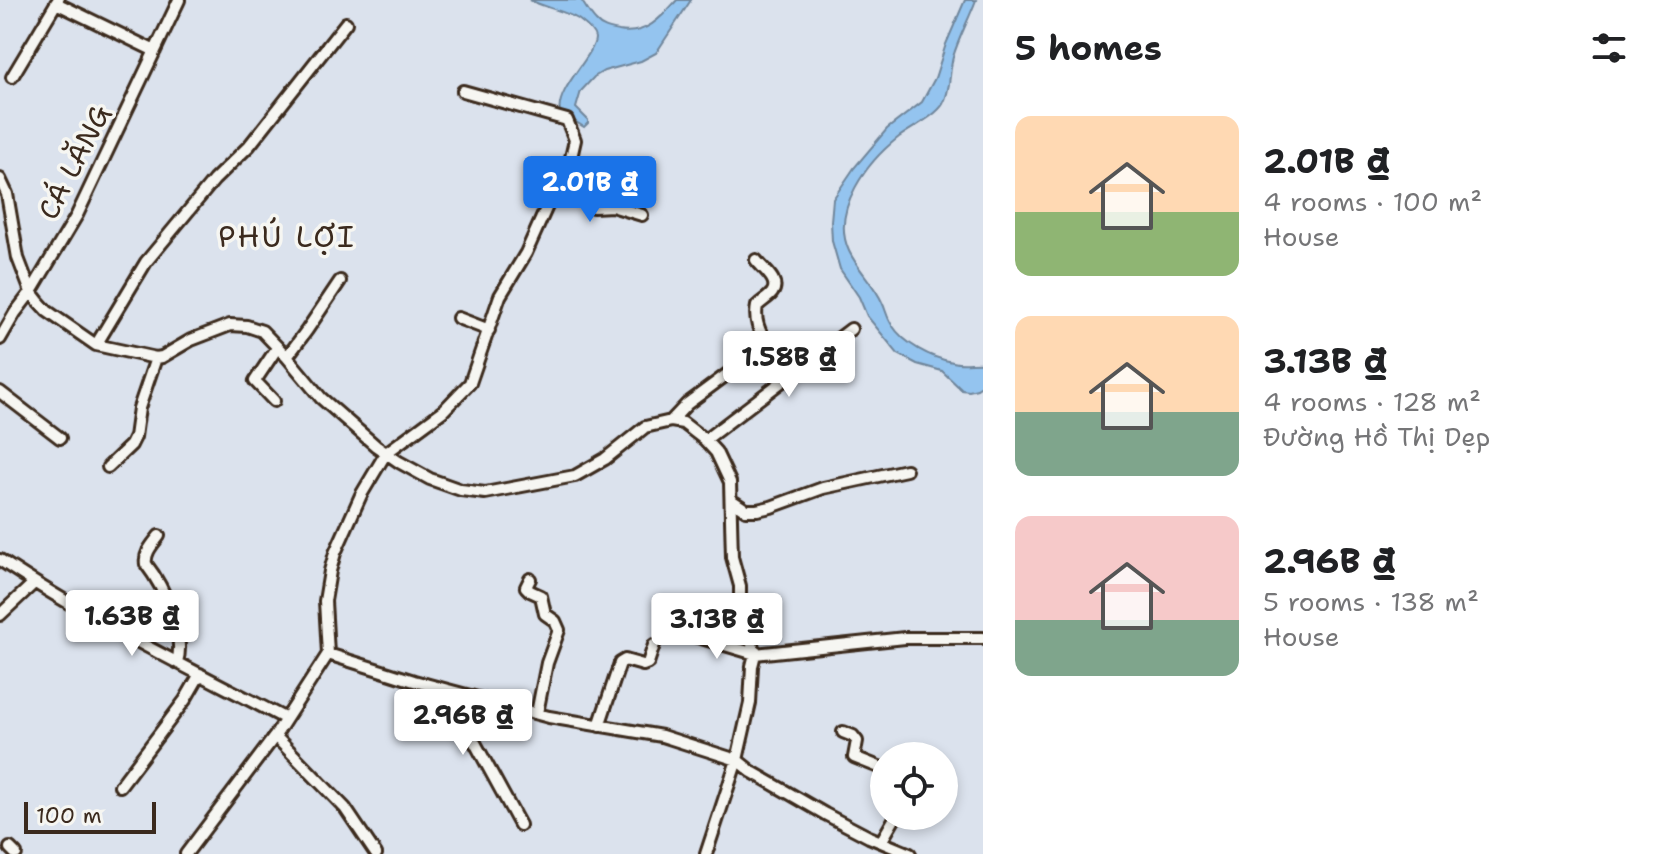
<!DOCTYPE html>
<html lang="en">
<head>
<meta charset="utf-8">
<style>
  body { margin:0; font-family:"Shantell Sans",sans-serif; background:#f2f2f2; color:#202124; height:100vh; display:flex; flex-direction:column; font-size:30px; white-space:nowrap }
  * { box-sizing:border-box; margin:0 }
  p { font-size:26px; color:#757577 }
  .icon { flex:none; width:44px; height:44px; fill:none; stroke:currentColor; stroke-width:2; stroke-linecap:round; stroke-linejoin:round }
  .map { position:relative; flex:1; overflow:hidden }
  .sheet { display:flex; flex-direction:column; background:#fff; width:680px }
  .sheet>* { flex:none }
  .tools { position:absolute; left:870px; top:742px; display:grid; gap:16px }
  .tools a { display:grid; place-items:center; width:88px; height:88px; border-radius:50%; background:#fff; box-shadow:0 4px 12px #0003; font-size:40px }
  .scale { position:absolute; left:24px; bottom:20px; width:132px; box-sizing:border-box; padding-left:8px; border:4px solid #3b2a1e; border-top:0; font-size:22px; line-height:28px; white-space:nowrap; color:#3b2a1e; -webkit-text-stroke:6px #f6f6f2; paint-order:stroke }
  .price { position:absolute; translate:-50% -68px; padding:0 18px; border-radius:8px; background:#fff; color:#222; font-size:26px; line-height:52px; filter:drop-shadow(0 2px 4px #0008) }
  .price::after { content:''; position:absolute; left:50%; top:48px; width:24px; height:18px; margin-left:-12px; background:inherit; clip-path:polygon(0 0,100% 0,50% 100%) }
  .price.current { background:#1a73e8; color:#fff }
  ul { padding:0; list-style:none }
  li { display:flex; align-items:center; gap:24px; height:200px; padding:0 32px }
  li span { display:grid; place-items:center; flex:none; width:224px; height:160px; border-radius:16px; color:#555 }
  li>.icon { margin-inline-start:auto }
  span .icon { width:96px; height:96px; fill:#fffc; stroke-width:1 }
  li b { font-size:34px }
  h2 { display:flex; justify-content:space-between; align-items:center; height:96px; padding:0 32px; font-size:34px }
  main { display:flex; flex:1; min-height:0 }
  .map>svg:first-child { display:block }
</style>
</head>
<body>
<main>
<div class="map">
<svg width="983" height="854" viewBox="0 0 983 854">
  <rect width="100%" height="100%" fill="#dbe2ed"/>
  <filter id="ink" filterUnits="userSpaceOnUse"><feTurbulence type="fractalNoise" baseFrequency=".0125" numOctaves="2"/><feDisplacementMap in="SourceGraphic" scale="16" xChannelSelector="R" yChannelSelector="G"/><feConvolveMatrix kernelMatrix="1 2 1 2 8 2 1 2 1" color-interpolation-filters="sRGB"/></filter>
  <g filter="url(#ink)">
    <path fill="#94c4ef" stroke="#70869b" stroke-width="2" d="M 530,0 L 581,0 C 586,7 590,15 596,21 C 602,28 610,29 619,31 C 645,36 661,18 677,0 L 691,0 L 656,53 L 641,61 L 604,71 L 594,77 L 581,91 L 576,108 L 588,120 L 588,123 L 584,127 L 560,112 C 555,90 595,55 595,38 C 594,30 583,23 578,19 C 563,10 545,8 530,0 Z
      M 965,0 L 976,0 C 969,19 959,37 953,57 C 949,72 951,90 943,104 C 936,116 911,128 899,137 C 868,161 830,210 849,251 C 858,270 874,284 882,302 C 886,310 887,318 892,325 C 904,344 931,358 953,362 C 963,365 973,362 983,363 L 983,385 L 977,389 L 969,391 L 962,390 L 942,371 L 917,364 L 898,354 L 867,316 L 859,297 L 840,269 L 832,241 L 831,221 L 833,199 L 854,168 L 887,129 L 922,102 L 935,78 L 946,44 Z"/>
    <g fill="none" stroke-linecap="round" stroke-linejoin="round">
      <defs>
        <path id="street" d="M 56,3 L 155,51
          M 12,77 L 58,0
          M 0,179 L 7,194 L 18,258 L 31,292 L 38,301 L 47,311 L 96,345 L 156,358 L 162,357 L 191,340 L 230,325 L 247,326 L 262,331 L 287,357 L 321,398 L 376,446 L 399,462 L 430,479 L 461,490 L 485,493 L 575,476 L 605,459 L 645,427 L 671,421 L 687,404 L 768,344
          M 557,184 L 593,207 L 612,206 L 642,215
          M 756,260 C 763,269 781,281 772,293 C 768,298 762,301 757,306 C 751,333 777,355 792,375
          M 458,318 L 489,330
          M 0,339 L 15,313 L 31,292 L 77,215 L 179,0
          M 96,345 L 146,262 L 214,180 L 249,146 L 346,23
          M 287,357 L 307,330 L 340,281
          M 0,392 L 60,438
          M 274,401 L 255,381 L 277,348
          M 671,421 L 683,423 L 705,440 L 716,452 L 730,482 L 732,557 L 740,586 L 740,600 L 745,621 L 755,654 L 752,666 L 750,703 L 737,760 L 706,854
          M 705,440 L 851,329
          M 108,467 L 131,445 L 135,437 L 139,408 L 156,358
          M 731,500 L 746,510 L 757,510 L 771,507 L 823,488 L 906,470
          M 159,536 C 153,544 144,553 146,564 C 163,586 186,634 177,662
          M 0,560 C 91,621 189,668 286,719
          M 530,579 L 526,587 L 530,591 L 541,596 L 545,614 L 555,621 L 559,630 L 547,663 L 537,713
          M 0,615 L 34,583
          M 688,634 L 755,654 L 905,638 L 983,638
          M 328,654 L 325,601 L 330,571 L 335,553 L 361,495 L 386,453 L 443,411 L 470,383 L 500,296 L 526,253 L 557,184 L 565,174 L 570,162 L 575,140 L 567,120 L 463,91
          M 426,684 C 430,694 437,705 444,713 C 452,724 465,730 474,741 L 520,825
          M 599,726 L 620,663 L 625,660 L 643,665 L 648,663 L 654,645
          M 843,732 L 853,736 L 857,741 L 854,757 L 884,769
          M 275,736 L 345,808 L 376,854
          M 120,786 L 185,700 L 200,674
          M 881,842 L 896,816
          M 10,848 L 16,854
          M 186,854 L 275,736 L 328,654 L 414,681 L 549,717 L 662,736 L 737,760 L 752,772 L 825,814 L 869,837 L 910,854"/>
      </defs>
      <use href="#street" stroke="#3b2a1e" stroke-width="16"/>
      <use href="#street" stroke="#f6f6f2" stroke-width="10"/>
    </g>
  </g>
  <g text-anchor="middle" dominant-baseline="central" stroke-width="7" stroke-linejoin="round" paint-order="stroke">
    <g font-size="28" fill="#3b2a1e" stroke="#f6f6f2">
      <text transform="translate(74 162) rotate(-63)">CÁ LĂNG</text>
    </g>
    <g font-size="30" letter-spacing="2" fill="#3b2a1e" stroke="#f6f6f2">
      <text x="287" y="236">PHÚ LỢI</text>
    </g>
  </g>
</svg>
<div class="tools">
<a><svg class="icon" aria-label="locate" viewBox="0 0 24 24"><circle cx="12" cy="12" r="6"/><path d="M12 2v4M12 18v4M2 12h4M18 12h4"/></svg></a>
</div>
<div class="scale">100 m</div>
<b class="price current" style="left:590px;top:224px">2.01B ₫</b>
<b class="price" style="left:789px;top:399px">1.58B ₫</b>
<b class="price" style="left:132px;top:658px">1.63B ₫</b>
<b class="price" style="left:717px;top:661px">3.13B ₫</b>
<b class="price" style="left:463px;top:757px">2.96B ₫</b>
</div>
<section class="sheet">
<h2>5 homes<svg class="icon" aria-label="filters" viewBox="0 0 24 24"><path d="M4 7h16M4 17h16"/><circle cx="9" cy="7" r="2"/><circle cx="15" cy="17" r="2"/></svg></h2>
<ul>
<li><span style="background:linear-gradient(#ffd9b3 60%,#8fb573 0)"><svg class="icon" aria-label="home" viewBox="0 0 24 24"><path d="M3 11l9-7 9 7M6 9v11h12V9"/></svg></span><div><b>2.01B ₫</b><p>4 rooms · 100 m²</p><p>House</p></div></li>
<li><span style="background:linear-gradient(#ffd9b3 60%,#7fa58c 0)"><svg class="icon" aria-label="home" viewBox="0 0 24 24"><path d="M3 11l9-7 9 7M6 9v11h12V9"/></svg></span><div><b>3.13B ₫</b><p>4 rooms · 128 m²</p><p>Đường Hồ Thị Dẹp</p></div></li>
<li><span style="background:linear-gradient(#f6c9c9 65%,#7fa58c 0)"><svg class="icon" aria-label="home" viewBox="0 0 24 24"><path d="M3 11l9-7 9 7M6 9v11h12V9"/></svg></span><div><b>2.96B ₫</b><p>5 rooms · 138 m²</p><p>House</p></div></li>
</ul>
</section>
</main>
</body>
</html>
